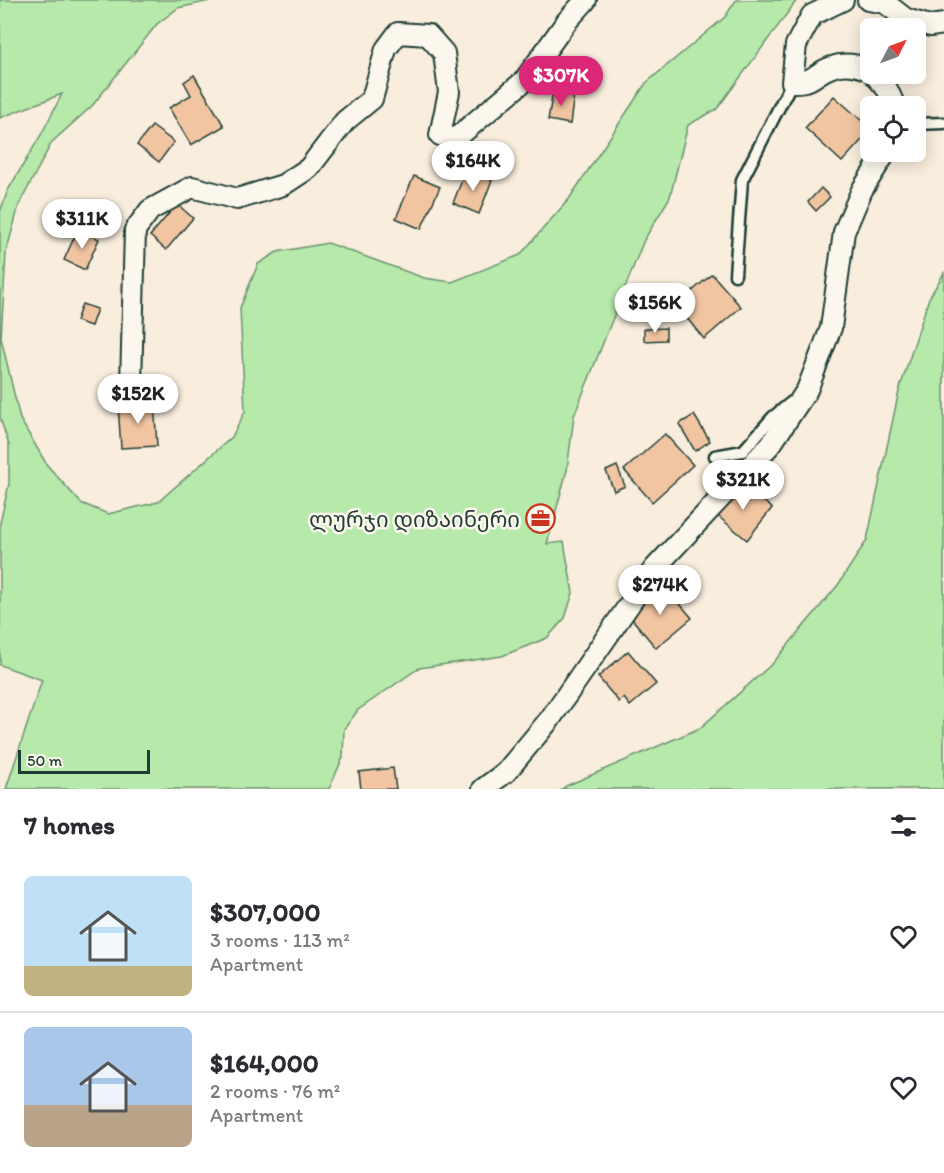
<!DOCTYPE html>
<html lang="en">
<head>
<meta charset="utf-8">
<style>
  body { margin:0; font-family:Itim,"Noto Sans Georgian",sans-serif; background:#f7f7f7; color:#2b2b33; height:100vh; display:flex; flex-direction:column; font-size:22px; white-space:nowrap }
  * { box-sizing:border-box; margin:0 }
  p { font-size:20px; color:#7c7c81 }
  .icon { flex:none; width:33px; height:33px; fill:none; stroke:currentColor; stroke-width:2; stroke-linecap:round; stroke-linejoin:round }
  .map { position:relative; height:789px; overflow:hidden }
  .drawer { display:flex; flex-direction:column; background:#fff; flex:1 }
  .drawer>* { flex:none }
  .needle { width:39px; rotate:48deg }
  .controls { position:absolute; left:860px; top:18px; display:grid; gap:12px }
  .controls a { display:grid; place-items:center; width:66px; height:66px; border-radius:9px; background:#fff; box-shadow:0 3px 15px #0003; font-size:30px }
  .scale { position:absolute; left:18px; bottom:15px; width:132px; box-sizing:border-box; padding-left:6px; border:3px solid #1f3d34; border-top:0; font-size:16px; line-height:21px; white-space:nowrap; color:#1f3d34; -webkit-text-stroke:4px #fbf7ec; paint-order:stroke }
  .price { position:absolute; translate:-50% -51px; padding:0 14px; border-radius:21px; background:#fff; color:#222; font-size:20px; line-height:39px; filter:drop-shadow(0 2px 3px #0008) }
  .price::after { content:''; position:absolute; left:50%; top:36px; width:18px; height:14px; margin-left:-9px; background:inherit; clip-path:polygon(0 0,100% 0,50% 100%) }
  .price.active { background:#db2777; color:#fff }
  ul { padding:0; list-style:none }
  li { display:flex; align-items:center; gap:18px; height:150px; padding:0 24px }
  li+li { border-top:2px solid #e1e1e2 }
  li span { display:grid; place-items:center; flex:none; width:168px; height:120px; border-radius:9px; color:#555 }
  li>.icon { margin-inline-start:auto }
  span .icon { width:72px; height:72px; fill:#fffc; stroke-width:1 }
  li b { font-size:26px }
  h2 { display:flex; justify-content:space-between; align-items:center; height:72px; padding:0 24px; font-size:26px }
  .map>svg:first-child { display:block }
</style>
</head>
<body>
<div class="map">
<svg width="944" height="789" viewBox="0 0 944 789">
  <rect width="100%" height="100%" fill="#f9eddd"/>
  <filter id="ink" filterUnits="userSpaceOnUse"><feTurbulence type="fractalNoise" baseFrequency=".0167" numOctaves="2"/><feDisplacementMap in="SourceGraphic" scale="12" xChannelSelector="R" yChannelSelector="G"/><feConvolveMatrix kernelMatrix="1 2 1 2 8 2 1 2 1" color-interpolation-filters="sRGB"/></filter>
  <g filter="url(#ink)">
    <path fill="#b6e9aa" stroke="#6a936f" stroke-width="1.5" d="M 0,0 L 214,0 L 178,8 L 157,24 L 92,106 L 52,142 L 19,205 L 6,253 L 1,338 L 20,419 L 47,465 L 81,503 L 108,514 L 158,502 L 232,437 L 245,411 L 240,308 L 258,264 L 277,252 L 328,243 L 424,278 L 452,282 L 520,255 L 569,199 L 646,83 L 725,17 L 736,0 L 797,0 L 717,109 L 688,125 L 670,197 L 644,240 L 574,416 L 567,470 L 547,544 L 564,542 L 573,593 L 565,618 L 547,638 L 502,656 L 419,668 L 358,710 L 344,729 L 343,757 L 329,789 L 6,789 L 42,680 L 0,665 L 0,523 L 9,484 L 9,445 L 0,418 L 0,212 L 8,190 L 41,135 L 62,94 L 0,118 Z
      M 944,273 L 944,789 L 562,789 L 566,786 L 700,728 L 773,663 L 838,585 L 867,540 L 899,391 L 929,298 Z"/>
    <path fill="#f2c5a2" stroke="#1f3d34" stroke-width="1.5" d="M 194,75 L 224,126 L 191,145 L 169,108 L 191,95 L 184,82 Z
      M 553,91 L 574,94 L 570,124 L 548,120 Z
      M 834,96 L 870,128 L 870,131 L 842,162 L 805,128 Z
      M 152,126 L 174,142 L 159,162 L 137,145 Z
      M 466,170 L 492,180 L 479,214 L 453,203 Z
      M 414,176 L 440,187 L 421,229 L 396,218 Z
      M 821,188 L 830,197 L 816,211 L 808,202 Z
      M 177,204 L 193,218 L 166,250 L 150,236 Z
      M 78,229 L 99,239 L 85,270 L 64,260 Z
      M 712,274 L 741,307 L 704,339 L 676,305 Z
      M 82,304 L 97,309 L 91,326 L 76,321 Z
      M 666,328 L 666,340 L 644,341 L 644,329 Z
      M 154,402 L 157,446 L 121,448 L 118,405 Z
      M 694,415 L 710,441 L 695,451 L 679,424 Z
      M 665,434 L 693,465 L 652,502 L 624,470 Z
      M 617,466 L 625,486 L 614,491 L 606,471 Z
      M 740,482 L 772,508 L 747,540 L 714,513 Z
      M 663,584 L 692,618 L 656,648 L 628,614 Z
      M 628,651 L 656,684 L 630,706 L 624,698 L 619,702 L 598,677 Z
      M 393,768 L 396,789 L 361,789 L 359,772 Z"/>
    <g fill="none" stroke-linecap="round" stroke-linejoin="round">
      <defs>
        <path id="lane" d="M 915,124 L 944,123
          M 735,275 L 742,180 L 792,82
          M 715,456 L 743,451 L 773,417 L 793,401"/>
        <path id="street" d="M 843,0 L 812,15 L 796,45 L 792,82 C 816,83 813,73 832,67 C 845,62 857,65 870,70
          M 868,0 L 885,3 L 906,19 L 930,26 L 944,24
          M 874,74 L 887,89 L 895,106
          M 131,385 L 135,230 L 150,210 L 192,187 L 237,199 L 283,185 L 309,168 L 345,121 L 372,99 L 386,49 L 398,33 L 428,35 L 444,53 L 449,92 L 440,135 L 455,139 L 524,81 L 567,21 L 586,0
          M 483,789 L 506,772 L 550,719 L 654,569 L 771,444 L 807,390 L 831,328 L 844,232 L 862,190 L 886,152"/>
      </defs>
      <use href="#lane" stroke="#1f3d34" stroke-width="15"/>
      <use href="#street" stroke="#1f3d34" stroke-width="24"/>
      <use href="#lane" stroke="#fbf7ec" stroke-width="10"/>
      <use href="#street" stroke="#fbf7ec" stroke-width="20"/>
    </g>
  </g>
  <defs>
    <symbol id="office-ring" viewBox="-11 -11 22 22"><circle r="9.5" fill="#fbf7ec" stroke="#c8321e" stroke-width="1.5"/><path d="M-6-3h4V-5.5h4V-3h4V5H-6ZM-1-4.5V-3h2v-1.5ZM-6 0V1H6V0Z" fill="#c8321e"/></symbol>
  </defs>
  <g fill-rule="evenodd">
    <use href="#office-ring" x="524" y="502" width="33" height="33"/>
  </g>
  <g text-anchor="middle" dominant-baseline="central" stroke-width="5" stroke-linejoin="round" paint-order="stroke">
    <g font-size="22" fill="#1f3d34" stroke="#fbf7ec" text-anchor="end">
      <text x="520" y="519">ლურჯი დიზაინერი</text>
    </g>
  </g>
</svg>
<div class="controls">
<a><svg class="needle" viewBox="-14 -14 28 28"><path d="M0-13l5 13h-10z" fill="#e53935"/><path d="M0 13l5-13h-10z" fill="#7c7c81"/></svg></a>
<a><svg class="icon" aria-label="locate" viewBox="0 0 24 24"><circle cx="12" cy="12" r="6"/><path d="M12 2v4M12 18v4M2 12h4M18 12h4"/></svg></a>
</div>
<div class="scale">50 m</div>
<b class="price active" style="left:561px;top:107px">$307K</b>
<b class="price" style="left:473px;top:192px">$164K</b>
<b class="price" style="left:82px;top:250px">$311K</b>
<b class="price" style="left:655px;top:334px">$156K</b>
<b class="price" style="left:138px;top:425px">$152K</b>
<b class="price" style="left:743px;top:511px">$321K</b>
<b class="price" style="left:660px;top:616px">$274K</b>
</div>
<section class="drawer">
<h2>7 homes<svg class="icon" aria-label="filters" viewBox="0 0 24 24"><path d="M4 7h16M4 17h16"/><circle cx="9" cy="7" r="2"/><circle cx="15" cy="17" r="2"/></svg></h2>
<ul>
<li><span style="background:linear-gradient(#bfe0f5 75%,#c2b280 0)"><svg class="icon" aria-label="home" viewBox="0 0 24 24"><path d="M3 11l9-7 9 7M6 9v11h12V9"/></svg></span><div><b>$307,000</b><p>3 rooms · 113 m²</p><p>Apartment</p></div><svg class="icon" aria-label="heart" viewBox="0 0 24 24"><path d="M12 20l-8-8c-3-5 5-10 8-4 3-6 11-1 8 4z"/></svg></li>
<li><span style="background:linear-gradient(#a9c7e8 65%,#b9a48a 0)"><svg class="icon" aria-label="home" viewBox="0 0 24 24"><path d="M3 11l9-7 9 7M6 9v11h12V9"/></svg></span><div><b>$164,000</b><p>2 rooms · 76 m²</p><p>Apartment</p></div><svg class="icon" aria-label="heart" viewBox="0 0 24 24"><path d="M12 20l-8-8c-3-5 5-10 8-4 3-6 11-1 8 4z"/></svg></li>
</ul>
</section>
</body>
</html>
